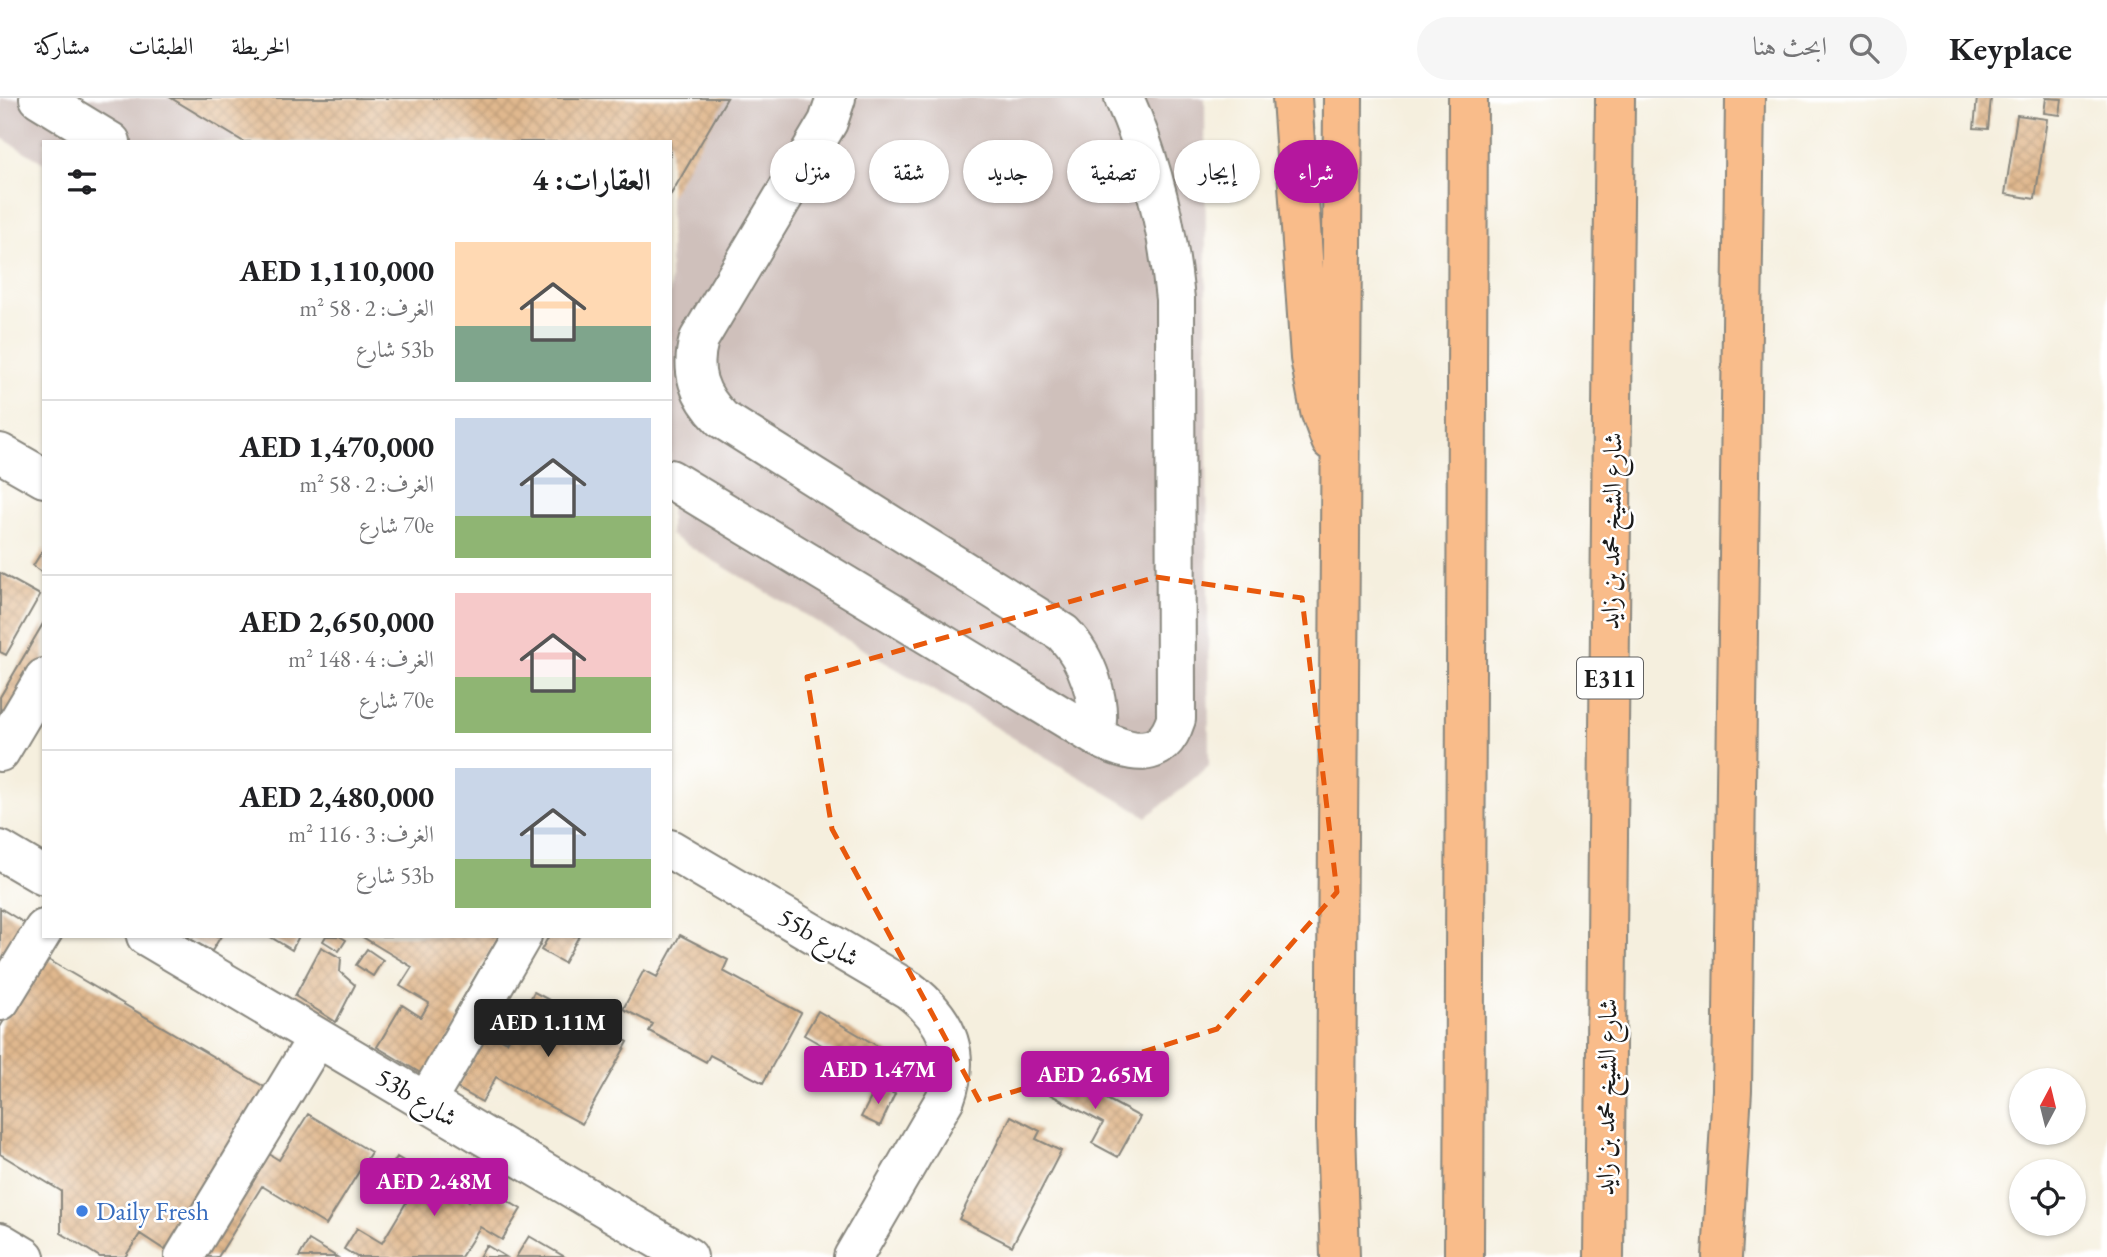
<!DOCTYPE html>
<html lang="ar">
<head>
<meta charset="utf-8">
<style>
  body { margin:0; font-family:"EB Garamond",Amiri,serif; background:#f6f6f6; color:#202124; direction:rtl; height:100vh; display:flex; flex-direction:column; font-size:26px; white-space:nowrap }
  * { box-sizing:border-box; margin:0 }
  p { font-size:23px; color:#757577 }
  .icon { flex:none; width:38px; height:38px; fill:none; stroke:currentColor; stroke-width:2; stroke-linecap:round; stroke-linejoin:round }
  .map { position:relative; flex:1; overflow:hidden; direction:ltr }
  .sheet { position:absolute; left:42px; top:42px; width:630px; height:798px; display:flex; flex-direction:column; background:#fff; border-radius:0px; box-shadow:0 2px 5px #0004; direction:rtl }
  .sheet>* { flex:none }
  .top-card { position:absolute; left:693px; top:42px; width:665px; height:63px; direction:rtl; display:flex; gap:14px }
  .needle { width:46px; rotate:7deg }
  .controls { position:absolute; left:2009px; top:970px; display:grid; gap:14px }
  .controls a { display:grid; place-items:center; width:77px; height:77px; border-radius:50%; background:#fff; box-shadow:0 2px 5px #0004; font-size:35px }
  .price { position:absolute; translate:-50% -60px; padding:0 16px; border-radius:7px; background:#b5179e; color:#fff; font-size:23px; line-height:46px; filter:drop-shadow(0 2px 4px #0008) }
  .price::after { content:''; position:absolute; left:50%; top:42px; width:21px; height:16px; margin-left:-10px; background:inherit; clip-path:polygon(0 0,100% 0,50% 100%) }
  .price.selected { background:#222; color:#fff }
  ul { padding:0; list-style:none }
  li { display:flex; align-items:center; gap:21px; height:175px; padding:0 21px }
  li+li { border-top:2px solid #e0e0e0 }
  li span { display:grid; place-items:center; flex:none; width:196px; height:140px; border-radius:0px; color:#555 }
  li>.icon { margin-inline-start:auto }
  span .icon { width:84px; height:84px; fill:#fffc; stroke-width:1 }
  li b { font-size:30px }
  h2 { display:flex; justify-content:space-between; align-items:center; height:84px; padding:0 21px; font-size:30px }
  .tag { padding:0 24px; border-radius:32px; background:#fff; box-shadow:0 2px 5px #0004; font-size:24px; line-height:63px }
  .tag.selected { background:#b5179e; color:#fff }
  header { display:flex; align-items:center; gap:42px; box-sizing:border-box; height:98px; padding:0 35px; background:#fff; border-bottom:2px solid #e0e0e0 }
  header strong { font-size:33px }
  nav { display:flex; gap:38px; margin-inline-start:auto; font-size:24px }
  .search { width:490px; height:63px; background:#f6f6f6; display:flex; align-items:center; gap:18px; box-sizing:border-box; padding:0 24px; border-radius:38px; color:#757577; font-size:26px }
  .map>svg:first-child { display:block }
</style>
</head>
<body>
<header>
<strong>Keyplace</strong>
<div class="search"><svg class="icon" aria-label="search" viewBox="0 0 24 24"><circle cx="10" cy="10" r="6"/><path d="M15 15l6 6"/></svg>ابحث هنا</div>
<nav><a>الخريطة</a><a>الطبقات</a><a>مشاركة</a></nav>
</header>
<div class="map">
<svg width="2107" height="1159" viewBox="0 0 2107 1159">
  <defs>
    <pattern id="building-cross-hatch" width="8" height="8" patternUnits="userSpaceOnUse" patternTransform="scale(1.75)"><rect width="8" height="8" fill="#e0b88e"/><path d="M0 0l8 8M0 8l8-8" fill="none" stroke="#c09e7a"/></pattern>
  </defs>
  <rect width="100%" height="100%" fill="#fff"/>
  <filter id="ink" filterUnits="userSpaceOnUse"><feTurbulence type="fractalNoise" baseFrequency=".0143" numOctaves="2"/><feDisplacementMap in="SourceGraphic" scale="14" xChannelSelector="R" yChannelSelector="G"/><feConvolveMatrix kernelMatrix="1 2 1 2 8 2 1 2 1" color-interpolation-filters="sRGB"/></filter>
  <filter id="wash" filterUnits="userSpaceOnUse"><feTurbulence type="fractalNoise" baseFrequency=".00686" numOctaves="4" result="noise"/><feDisplacementMap in="SourceGraphic" scale="28" xChannelSelector="R" yChannelSelector="G"/><feGaussianBlur stdDeviation="1.57" result="paint"/><feColorMatrix in="noise" values="0 0 0 0 0 0 0 0 0 0 0 0 0 0 0 0 0 1.4 0 .05"/><feComposite in="paint" operator="in"/></filter>
  <g filter="url(#wash)">
    <rect width="100%" height="100%" fill="#f5efde"/>
    <path fill="#cfc0bb" d="M 0,0 L 1205,0 L 1209,668 L 1147,719 L 670,437 L 670,44 L 44,44 L 44,65 L 0,39 Z"/>
    <g id="blocks">
      <path fill="url(#building-cross-hatch)" d="M 171,0 L 727,0 L 670,98 L 670,44 L 244,44 Z
        M 1977,0 L 1991,0 L 1988,31 L 1974,30 Z
        M 2046,0 L 2062,1 L 2060,17 L 2044,15 Z
        M 2017,17 L 2047,21 L 2035,101 L 2005,96 Z
        M 44,450 L 44,475 L 33,468 Z
        M 0,475 L 40,497 L 6,557 L 0,554 Z
        M 44,524 L 44,562 L 0,636 L 0,599 Z
        M 0,810 L 26,826 L 0,866 Z
        M 680,837 L 728,862 L 723,873 L 801,915 L 763,985 L 710,957 L 706,964 L 649,933 L 653,926 L 623,911 L 644,872 L 657,879 Z
        M 185,838 L 221,838 L 212,853 Z
        M 269,838 L 299,838 L 292,852 Z
        M 326,838 L 339,838 L 346,842 L 339,853 L 323,843 Z
        M 361,838 L 499,838 L 452,919 L 460,923 L 429,980 L 377,949 L 402,907 L 421,919 L 429,905 L 400,888 L 412,869 Z
        M 549,838 L 579,838 L 564,865 L 541,852 Z
        M 321,849 L 341,860 L 340,874 L 355,887 L 336,924 L 295,898 Z
        M 367,851 L 383,862 L 373,878 L 356,867 Z
        M 42,858 L 268,991 L 171,1156 L 140,1136 L 125,1159 L 100,1159 L 61,1135 L 61,1093 L 0,1056 L 0,929 Z
        M 534,894 L 628,944 L 582,1026 L 496,979 L 482,1004 L 457,990 L 488,934 L 507,944 Z
        M 818,913 L 891,956 L 878,979 L 804,937 Z
        M 1051,971 L 1140,1019 L 1118,1059 L 1092,1045 L 1103,1025 L 1040,991 Z
        M 877,988 L 895,996 L 880,1028 L 861,1019 Z
        M 308,1016 L 371,1054 L 326,1127 L 262,1088 L 218,1159 L 195,1159 L 261,1051 L 279,1062 Z
        M 1011,1018 L 1040,1033 L 1036,1041 L 1061,1053 L 1012,1148 L 959,1121 Z
        M 397,1059 L 469,1103 L 479,1086 L 521,1111 L 502,1142 L 480,1129 L 461,1159 L 357,1159 L 344,1151 L 357,1130 L 382,1145 L 407,1103 L 380,1087 Z
        M 529,1138 L 565,1159 L 516,1159 Z
        M 309,1142 L 337,1159 L 299,1159 Z
        M 486,1147 L 506,1159 L 479,1159 Z"/>
    </g>
  </g>
  <g filter="url(#ink)">
    <use href="#blocks" fill-opacity="0" stroke="#88867d" stroke-width="2"/>
    <g fill="none" stroke-linecap="round" stroke-linejoin="round">
      <defs>
        <path id="minor" d="M 39,0 L 111,44
          M 836,0 L 828,24 L 699,241 C 690,273 698,297 722,321 L 1063,535 C 1087,560 1103,603 1095,638
          M 0,355 L 44,380
          M 670,381 L 1095,638 C 1129,656 1162,665 1176,621 L 1175,201 C 1168,131 1153,65 1124,0
          M 0,654 L 44,580
          M 670,751 L 909,892 C 947,921 962,955 945,1001 L 853,1159
          M 0,752 L 44,778
          M 146,838 L 688,1159
          M 0,903 L 44,831
          M 426,1004 L 522,838
          M 0,1144 L 25,1159
          M 184,1159 L 317,940"/>
        <path id="highway" d="M 1292,0 L 1310,260 L 1320,313 L 1331,343
          M 1340,1159 L 1336,1031 L 1343,0
          M 1464,1159 L 1468,0
          M 1604,1159 L 1615,0
          M 1722,1159 L 1732,992 L 1745,0"/>
      </defs>
      <use href="#minor" stroke="#88867d" stroke-width="42"/>
      <use href="#highway" stroke="#88867d" stroke-width="42"/>
      <use href="#minor" stroke="#fff" stroke-width="38"/>
      <use href="#highway" stroke="#f9bc8a" stroke-width="38"/>
    </g>
  </g>
  <path fill="none" stroke="#e8590c" stroke-width="5" stroke-dasharray="14 9" stroke-linejoin="round" d="M 1156,479 L 1302,500 L 1337,794 L 1217,931 L 980,1004 L 832,731 L 807,579 Z"/>
  <circle fill="#3f7fe0" stroke="#fff" stroke-width="2.5" cx="82" cy="1113" r="7"/>
  <g text-anchor="middle" dominant-baseline="central" stroke-width="5" stroke-linejoin="round" paint-order="stroke">
    <rect fill="#fff" stroke="#606060" stroke-width="2" x="1577" y="559.5" width="66" height="41" rx="5"/>
    <g font-size="24" font-weight="bold" fill="#1c1c1c">
      <text x="1610" y="580">E311</text>
    </g>
    <g font-size="26" fill="#1c1c1c" stroke="#fff">
      <text transform="translate(1611 433) rotate(-89)">شارع الشيخ محمد بن زايد</text>
      <text transform="translate(819 839) rotate(31)">55b شارع</text>
      <text transform="translate(417 999) rotate(31)">53b شارع</text>
      <text transform="translate(1606 999) rotate(-89)">شارع الشيخ محمد بن زايد</text>
    </g>
    <g font-size="26" fill="#366cbe" stroke="#fff" text-anchor="start">
      <text x="96" y="1113">Daily Fresh</text>
    </g>
  </g>
</svg>
<div class="controls">
<a><svg class="needle" viewBox="-14 -14 28 28"><path d="M0-13l5 13h-10z" fill="#e53935"/><path d="M0 13l5-13h-10z" fill="#757577"/></svg></a>
<a><svg class="icon" aria-label="locate" viewBox="0 0 24 24"><circle cx="12" cy="12" r="6"/><path d="M12 2v4M12 18v4M2 12h4M18 12h4"/></svg></a>
</div>
<b class="price selected" style="left:548px;top:961px">AED 1.11M</b>
<b class="price" style="left:878px;top:1008px">AED 1.47M</b>
<b class="price" style="left:1095px;top:1013px">AED 2.65M</b>
<b class="price" style="left:434px;top:1120px">AED 2.48M</b>
<div class="top-card">
<a class="tag selected">شراء</a>
<a class="tag">إيجار</a>
<a class="tag">تصفية</a>
<a class="tag">جديد</a>
<a class="tag">شقة</a>
<a class="tag">منزل</a>
</div>
<section class="sheet">
<h2>العقارات: 4<svg class="icon" aria-label="filters" viewBox="0 0 24 24"><path d="M4 7h16M4 17h16"/><circle cx="9" cy="7" r="2"/><circle cx="15" cy="17" r="2"/></svg></h2>
<ul>
<li><span style="background:linear-gradient(#ffd9b3 60%,#7fa58c 0)"><svg class="icon" aria-label="home" viewBox="0 0 24 24"><path d="M3 11l9-7 9 7M6 9v11h12V9"/></svg></span><div><b>AED 1,110,000</b><p>الغرف: 2 · 58 m²</p><p>53b شارع</p></div></li>
<li><span style="background:linear-gradient(#c9d6e8 70%,#8fb573 0)"><svg class="icon" aria-label="home" viewBox="0 0 24 24"><path d="M3 11l9-7 9 7M6 9v11h12V9"/></svg></span><div><b>AED 1,470,000</b><p>الغرف: 2 · 58 m²</p><p>70e شارع</p></div></li>
<li><span style="background:linear-gradient(#f6c9c9 60%,#8fb573 0)"><svg class="icon" aria-label="home" viewBox="0 0 24 24"><path d="M3 11l9-7 9 7M6 9v11h12V9"/></svg></span><div><b>AED 2,650,000</b><p>الغرف: 4 · 148 m²</p><p>70e شارع</p></div></li>
<li><span style="background:linear-gradient(#c9d6e8 65%,#8fb573 0)"><svg class="icon" aria-label="home" viewBox="0 0 24 24"><path d="M3 11l9-7 9 7M6 9v11h12V9"/></svg></span><div><b>AED 2,480,000</b><p>الغرف: 3 · 116 m²</p><p>53b شارع</p></div></li>
</ul>
</section>
</div>
</body>
</html>
